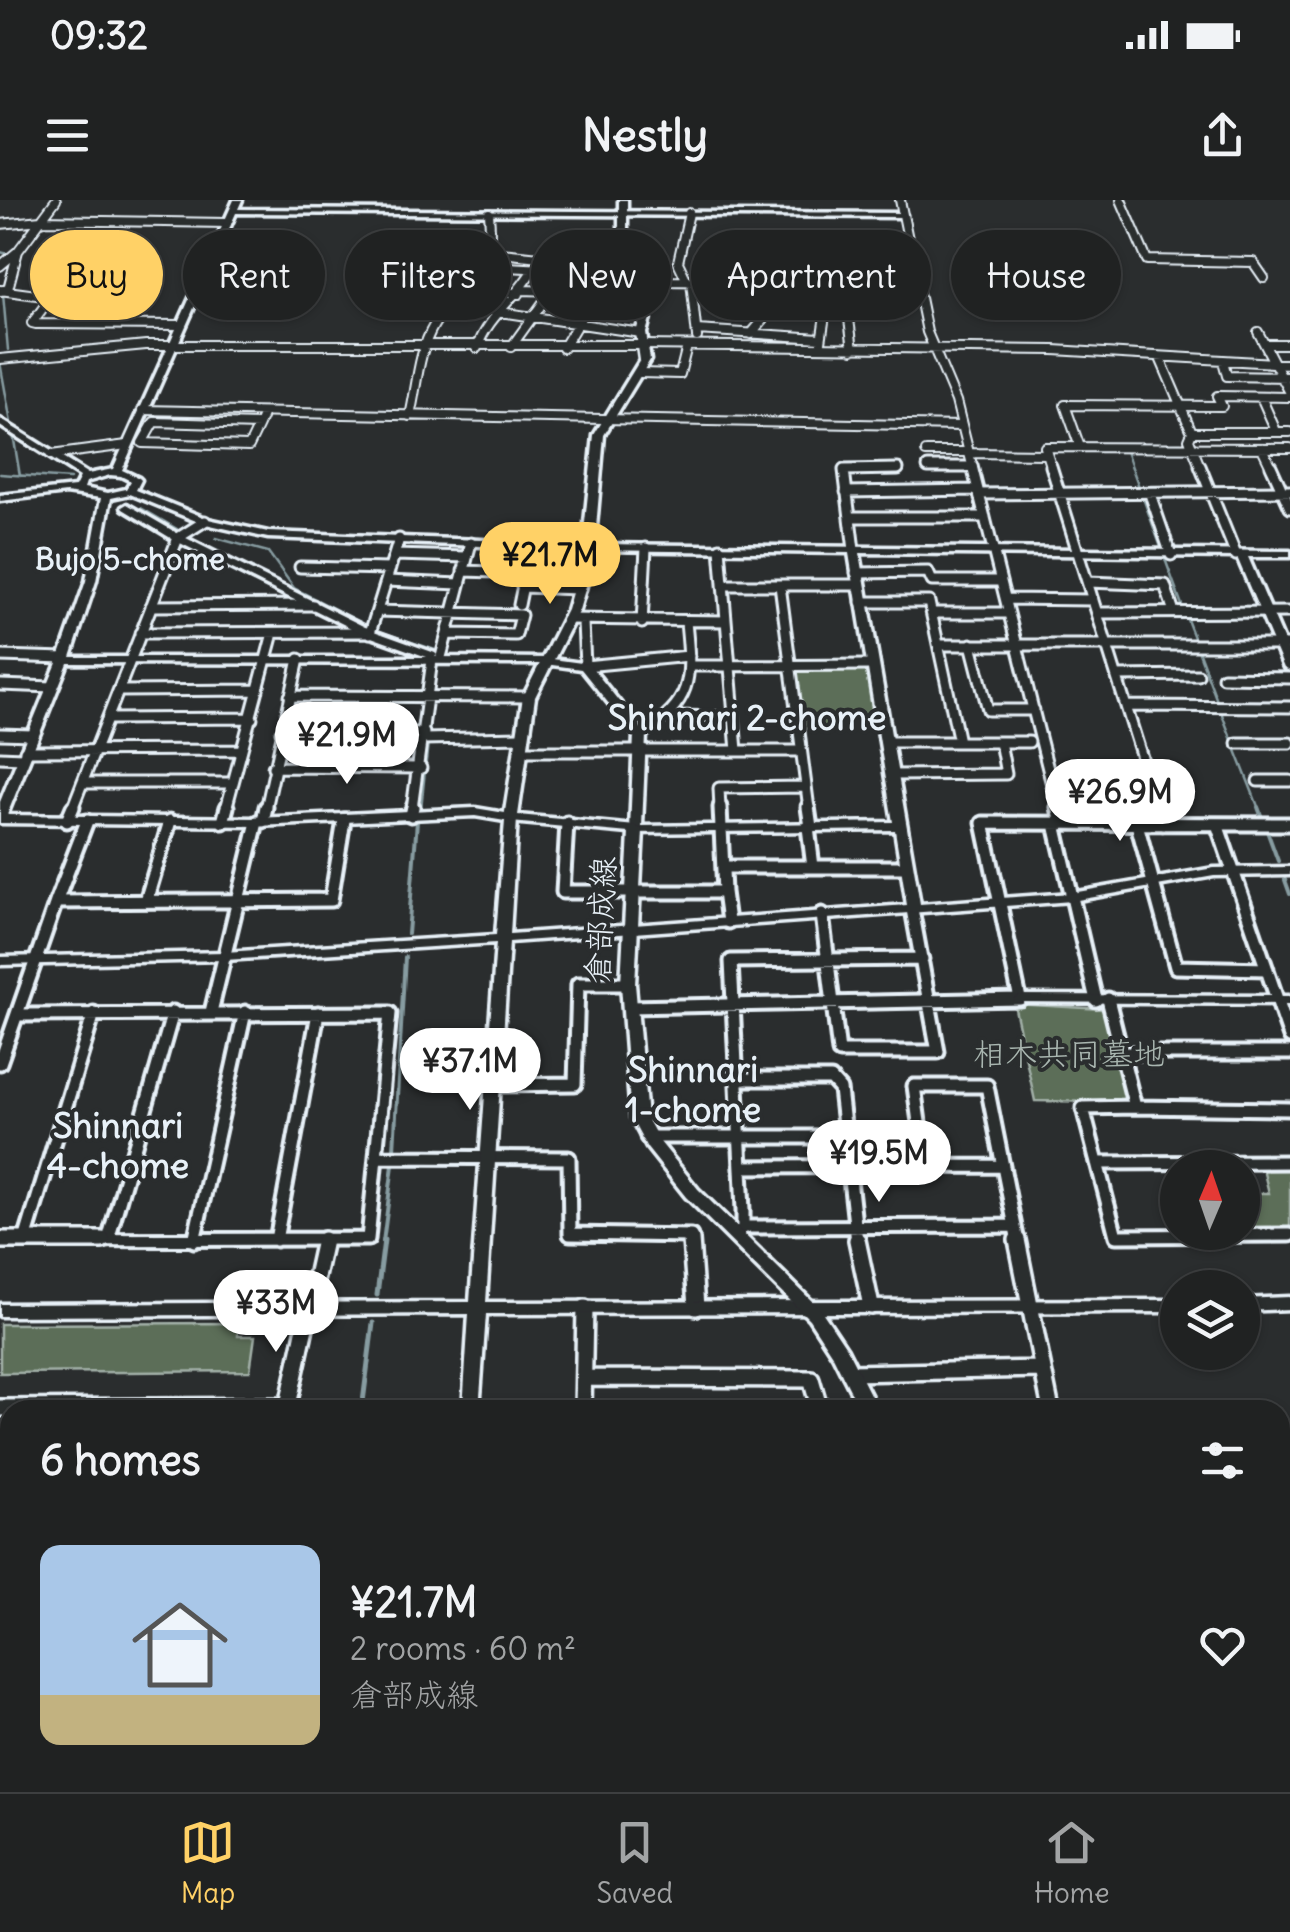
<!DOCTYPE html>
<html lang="en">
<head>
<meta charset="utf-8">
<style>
  body { margin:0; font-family:Delius,"Klee One",sans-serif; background:#282a2a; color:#f1f3f6; height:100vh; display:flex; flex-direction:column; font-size:38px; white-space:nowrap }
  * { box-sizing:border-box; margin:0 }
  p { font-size:32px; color:#a2a4a5 }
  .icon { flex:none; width:55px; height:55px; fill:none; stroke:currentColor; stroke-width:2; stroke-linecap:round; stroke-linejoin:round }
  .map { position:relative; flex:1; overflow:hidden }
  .side { position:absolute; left:0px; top:1200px; width:1290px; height:392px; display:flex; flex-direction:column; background:#202222; border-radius:30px 30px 0 0; box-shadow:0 2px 8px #0004,0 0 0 2px #3d3f40 }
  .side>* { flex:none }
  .top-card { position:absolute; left:30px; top:30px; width:1230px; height:90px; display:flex; gap:20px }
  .needle { width:65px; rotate:2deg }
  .controls { position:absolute; left:1160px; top:950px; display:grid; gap:20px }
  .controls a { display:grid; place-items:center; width:100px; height:100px; border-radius:50%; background:#202222; box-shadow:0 2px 8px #0004,0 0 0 2px #3d3f40; font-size:50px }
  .price { position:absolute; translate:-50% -85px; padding:0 22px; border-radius:35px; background:#fff; color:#222; font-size:32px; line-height:65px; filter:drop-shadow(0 2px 5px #0008) }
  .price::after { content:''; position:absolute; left:50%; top:60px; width:30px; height:22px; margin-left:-15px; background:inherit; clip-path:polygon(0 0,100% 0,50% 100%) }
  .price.active { background:#ffd166; color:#111 }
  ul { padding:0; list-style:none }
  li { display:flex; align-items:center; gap:30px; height:250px; padding:0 40px }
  li span { display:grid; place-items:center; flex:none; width:280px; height:200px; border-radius:20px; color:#555 }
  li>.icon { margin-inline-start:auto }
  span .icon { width:120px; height:120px; fill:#fffc; stroke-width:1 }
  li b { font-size:42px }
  h2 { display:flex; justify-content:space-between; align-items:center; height:120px; padding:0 40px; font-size:42px }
  .chip { padding:0 35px; border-radius:45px; background:#202222; box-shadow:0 2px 8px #0004,0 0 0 2px #3d3f40; font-size:35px; line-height:90px }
  .chip.active { background:#ffd166; color:#111 }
  .status { display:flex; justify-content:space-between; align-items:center; height:70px; padding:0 50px; background:#202222; direction:ltr }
  .status svg { height:28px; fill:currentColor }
  header { display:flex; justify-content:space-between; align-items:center; height:130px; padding:0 40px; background:#202222; font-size:45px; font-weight:700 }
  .dock { display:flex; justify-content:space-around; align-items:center; height:140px; border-top:2px solid #3d3f40; background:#202222; font-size:28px; color:#a2a4a5 }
  .dock a { display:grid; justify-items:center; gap:5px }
  .dock .active { color:#ffd166 }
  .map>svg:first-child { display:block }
</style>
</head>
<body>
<div class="status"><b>09:32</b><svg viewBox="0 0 49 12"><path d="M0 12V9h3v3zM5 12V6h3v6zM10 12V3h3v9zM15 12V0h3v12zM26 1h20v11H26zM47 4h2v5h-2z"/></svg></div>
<header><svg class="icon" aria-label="menu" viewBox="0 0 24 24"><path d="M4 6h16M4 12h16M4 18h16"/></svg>Nestly<svg class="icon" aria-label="share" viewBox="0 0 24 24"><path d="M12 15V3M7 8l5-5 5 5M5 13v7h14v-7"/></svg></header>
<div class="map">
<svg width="1290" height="1592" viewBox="0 0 1290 1592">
  <rect width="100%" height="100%" fill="#2a2d2e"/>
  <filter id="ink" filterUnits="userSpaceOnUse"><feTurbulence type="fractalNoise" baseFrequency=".01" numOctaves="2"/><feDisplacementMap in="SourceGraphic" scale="20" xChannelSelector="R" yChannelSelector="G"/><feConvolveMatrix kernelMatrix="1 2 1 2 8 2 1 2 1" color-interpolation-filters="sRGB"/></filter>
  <g filter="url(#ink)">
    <path fill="#5c6e58" stroke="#a2b0a8" stroke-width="2.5" d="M 794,469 L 866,469 L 877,529 L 802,528 Z
      M 1014,804 L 1103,809 L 1125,898 L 1116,902 L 1035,901 Z
      M 1263,969 L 1290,969 L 1290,1030 L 1243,1030 L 1243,993 L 1269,993 Z
      M 238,1123 L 238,1136 L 255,1136 L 250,1171 L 0,1173 L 0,1124 Z"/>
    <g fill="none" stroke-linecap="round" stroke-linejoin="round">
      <path stroke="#879ca1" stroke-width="2.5" d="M 0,52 L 13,55 L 5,84
        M 3,94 L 8,150
        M 0,162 L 11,223
        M 13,234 L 20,276
        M 1124,244 L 1181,243
        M 1198,244 L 1290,244
        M 1126,251 L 1140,290
        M 0,274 L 70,279
        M 1143,298 L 1162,350
        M 141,308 L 177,329
        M 216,338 L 268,352 L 294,388 L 362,423
        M 1165,359 L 1183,408
        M 1186,417 L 1195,440
        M 376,430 L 438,451
        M 1198,450 L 1217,501
        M 1221,512 L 1259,609
        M 429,533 L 431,501
        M 421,609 L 428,542"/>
      <path stroke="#879ca1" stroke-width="4" d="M 1258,607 L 1262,618
        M 1267,631 L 1278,661
        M 1285,680 L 1290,694
        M 408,734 L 417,621
        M 394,950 L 405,757
        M 383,1042 L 393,965"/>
      <path stroke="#879ca1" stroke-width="5" d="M 377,1095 L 384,1040
        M 362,1210 L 373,1123
        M 303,1592 L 305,1582"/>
      <defs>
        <path id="minor-far3" d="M 900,0 L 927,132 L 956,201 L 973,269
          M 1121,0 L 1147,60 L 1253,62 L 1264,78
          M 0,24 L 41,20 L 227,23
          M 491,52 L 540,57
          M 0,66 L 18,51
          M 487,66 L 642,74
          M 646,81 L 917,83
          M 687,81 L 678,62 L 689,13
          M 691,81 L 697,137
          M 844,82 L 853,149
          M 473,86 L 519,94
          M 0,90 L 51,97 L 32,123 L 36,124 L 181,125
          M 521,90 L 592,92
          M 1,91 L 8,89 L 18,51 L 56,0
          M 453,105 L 641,133
          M 697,130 L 820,138
          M 1258,132 L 1290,193
          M 751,134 L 768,114 L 777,90 L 773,81
          M 821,142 L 827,102
          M 1265,144 L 1290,144
          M 511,147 L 565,72
          M 477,148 C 488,116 516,99 533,69
          M 563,148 L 590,103 L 597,73 L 626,49
          M 1160,158 L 1192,232
          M 0,159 L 146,145 L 642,145 L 1054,150 L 1290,164
          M 1223,161 L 1227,176 L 1290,177
          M 640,173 L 680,174 L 687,146
          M 1261,197 L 1276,231
          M 143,210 L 961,226
          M 410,216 C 417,186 418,152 434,125 C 464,71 496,92 489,13
          M 154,222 L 259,225 L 249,246 L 142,243 Z
          M 259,225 L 264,213
          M 1080,247 L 1065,205 L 1222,206 L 1217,196 L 1290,197
          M 1262,248 L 1272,269
          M 926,252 L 968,252
          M 968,253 L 1046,254
          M 51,255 L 127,245
          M 928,267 L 972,267
          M 1052,269 L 1045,247 L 1290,248
          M 1201,269 L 1189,239 L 1192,232 L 1290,232"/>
        <path id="minor-far2" d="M 972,266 L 1058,609
          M 1051,266 L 1158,609
          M 1200,266 L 1236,355
          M 1271,266 L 1290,308
          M 928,267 L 972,267
          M 846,292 L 978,290
          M 979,294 L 1290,291
          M 1150,294 L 1171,355
          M 850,317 L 985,317
          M 720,348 L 737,551
          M 854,350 L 844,270 L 898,269
          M 394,355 L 467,357
          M 527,361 L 587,362
          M 300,367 L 390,369
          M 463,371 L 525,373
          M 856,373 L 928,372 L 932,381 L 1000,381
          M 386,381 L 460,384
          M 1088,382 L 1165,385 L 1174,412
          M 723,385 L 857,385
          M 780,385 L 809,609
          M 522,387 L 579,389
          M 1006,399 L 1093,400
          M 861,402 L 929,402 L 959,542
          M 519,405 L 531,345
          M 151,406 L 313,405
          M 377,411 L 521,415 L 516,435 L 447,434
          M 933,413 L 1009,413
          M 1097,413 L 1290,412
          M 568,419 L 726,421
          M 583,422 L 585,466 L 689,456
          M 642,423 L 646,348
          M 140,433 L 367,432
          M 370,433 L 399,339
          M 971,444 L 988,510 L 1034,510
          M 941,445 L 1290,445
          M 0,456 L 65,458
          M 441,457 L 471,343
          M 690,466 L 871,465
          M 1117,476 L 1198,475
          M 1223,477 L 1290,478
          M 0,485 L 53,487
          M 119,491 L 258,490
          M 290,496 L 529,497
          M 1126,506 L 1290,507
          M 671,516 L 733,517
          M 110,519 L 252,518
          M 281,532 L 424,533
          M 0,534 L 32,535
          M 640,535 C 693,501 692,481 686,422
          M 423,539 L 521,537
          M 886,542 L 1029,542
          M 1237,543 L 1290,543
          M 25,551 L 241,550
          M 519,551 L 801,551
          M 0,557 L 22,558
          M 273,567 L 421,568
          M 892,575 L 1006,574 L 1000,542
          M 1258,581 L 1290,581
          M 83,583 L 233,583
          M 72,609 L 178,338 L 205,321
          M 226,609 L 273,433
          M 266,609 L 299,459
          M 412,609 L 432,460
          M 720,609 L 719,588 L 805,587"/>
        <path id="minor-far1" d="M 808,607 L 811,627
          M 1058,607 L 1062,624
          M 1158,607 L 1163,624
          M 411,615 L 413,607
          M 67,621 L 73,607
          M 87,621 L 56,702 L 331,700 L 344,620
          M 263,621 L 266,607
          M 223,622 L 227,607
          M 567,623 L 563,692 L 724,692 L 720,607
          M 1055,624 L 1096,800
          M 1137,624 L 1176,767 L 1267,769
          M 1217,624 L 1290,837
          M 808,627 L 813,667
          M 724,667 L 907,667
          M 724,692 L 728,722
          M 146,701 L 170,621
          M 822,714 L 839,852 L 938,852 L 912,709
          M 1108,799 L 1135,907 L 1290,909
          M 629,807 L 1020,799 L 983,623 L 1290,624
          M 211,812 L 257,622
          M 1123,853 L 1290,853
          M 0,863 L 56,702
          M 736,879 L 831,879 L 840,889 L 857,1042
          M 494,885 L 575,884 L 578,784 L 628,784
          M 1135,907 L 1083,908 L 1116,1036 L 1290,1035
          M 647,937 L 845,937
          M 380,957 L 569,958 L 570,1034 L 691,1036 L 691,1042
          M 1097,963 L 1290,962
          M 925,966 L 914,886 L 987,886 L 1018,1042
          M 741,967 L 1002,966
          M 743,1027 L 1015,1026
          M 737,1034 L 743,1027 L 743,1010 L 731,761 L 922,759
          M 0,1040 L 368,1039 L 390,813 L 17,815
          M 25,1040 L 94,813
          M 108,1040 L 173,812
          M 276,1040 L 318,813
          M 194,1041 L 245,812"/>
        <path id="minor" d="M 0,1040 L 102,1040
          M 691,1040 L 696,1107
          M 857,1040 L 871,1106
          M 1017,1040 L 1051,1210
          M 850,1173 L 1042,1169
          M 584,1178 L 811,1179 L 820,1210
          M 0,1208 L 288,1206
          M 287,1210 L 324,1040
          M 583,1210 L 585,1108
          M 0,1297 L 10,1297
          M 0,1403 L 10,1402
          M 0,1499 L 10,1499
          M 681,1582 L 681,1592
          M 812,1582 L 812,1592
          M 1074,1582 L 1076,1592
          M 412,1592 L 413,1582
          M 552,1592 L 553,1582"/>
        <path id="tertiary" d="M 234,0 L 242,0 L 238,9 L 902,13 L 906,15 L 902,17 L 236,13 L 122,270 L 139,278 L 141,280 L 136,290 L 208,319 L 268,332 L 588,344 L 1290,351 L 1290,357 L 1248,357 L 1290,455 L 1290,471 L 1284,468 L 1237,357 L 860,353 L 920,704 L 1072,693 L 1214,668 L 1290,667 L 1290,675 L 1214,676 L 1072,701 L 509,742 L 486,1102 L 1178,1100 L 1178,1112 L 486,1114 L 479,1210 L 463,1210 L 469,1114 L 0,1116 L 0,1104 L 470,1102 L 496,743 L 225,760 L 0,765 L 0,757 L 225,752 L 496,735 L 505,621 L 475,616 L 257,626 L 0,623 L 0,602 L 59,458 L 86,381 L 101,298 L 66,293 L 0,301 L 0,295 L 75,287 L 80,277 L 0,226 L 0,219 L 88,274 L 113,269 ZM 110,275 L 121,276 L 131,281 L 126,289 L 108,293 L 84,288 L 86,282 ZM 130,294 L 201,323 L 268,338 L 588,350 L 849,353 L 893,622 L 642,626 L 646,535 L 589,464 L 545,458 L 435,457 L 437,455 L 435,453 L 371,430 L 182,336 L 127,304 L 122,307 L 123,309 L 174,340 L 363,434 L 427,457 L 71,457 L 96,381 L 111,298 ZM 68,463 L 545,464 L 581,469 L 634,535 L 630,630 L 632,633 L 895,630 L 907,705 L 510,734 L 517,618 L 511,614 L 475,608 L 257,618 L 7,615 Z
          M 1020,795 L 1290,796 L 1290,804 L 1015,802 L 1013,799 Z
          M 1290,1097 L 1290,1109 L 1242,1111 L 1242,1099 Z
          M 1280,1348 L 1290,1348 L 1290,1362 L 1280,1362 Z
          M 1280,1444 L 1287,1446 L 1290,1455 L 1290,1504 L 1283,1502 L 1280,1494 Z
          M 134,1582 L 156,1582 L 150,1592 L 129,1592 Z"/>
        <path id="secondary" d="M 619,0 L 627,0 L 627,44 L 650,81 L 654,103 L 646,133 L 650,160 L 604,235 L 593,362 L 579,410 L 535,497 L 518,615 L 636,626 L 643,630 L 635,784 L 647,918 L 660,942 L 698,989 L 821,1110 L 847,1149 L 878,1210 L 860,1210 L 833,1156 L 809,1119 L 686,997 L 647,948 L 631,918 L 621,784 L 629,633 L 511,622 L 504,618 L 523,497 L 567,410 L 581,362 L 594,235 L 640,160 L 636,133 L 644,103 L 642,81 L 619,44 Z
          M 946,1582 L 968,1582 L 970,1592 L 948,1592 Z"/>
      </defs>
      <use href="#minor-far3" stroke="#e8f1f8" stroke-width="12"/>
      <use href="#minor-far2" stroke="#e8f1f8" stroke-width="15"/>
      <use href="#minor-far1" stroke="#e8f1f8" stroke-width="19"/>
      <use href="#minor" stroke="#e8f1f8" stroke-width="22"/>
      <use href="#tertiary" stroke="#e8f1f8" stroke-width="7"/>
      <use href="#secondary" stroke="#e8f1f8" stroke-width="7"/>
      <use href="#minor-far3" stroke="#2a2d2e" stroke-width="8"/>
      <use href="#minor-far2" stroke="#2a2d2e" stroke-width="9"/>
      <use href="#minor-far1" stroke="#2a2d2e" stroke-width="11"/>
      <use href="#minor" stroke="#2a2d2e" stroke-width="15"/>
      <use href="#tertiary" fill="#2a2d2e" fill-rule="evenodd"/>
      <use href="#secondary" fill="#2a2d2e" fill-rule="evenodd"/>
    </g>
  </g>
  <g text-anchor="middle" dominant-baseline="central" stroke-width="8" stroke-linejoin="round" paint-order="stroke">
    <g font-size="30" font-weight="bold" fill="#e8f1f8" stroke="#2a2d2e">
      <text x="130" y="359">Bujo 5-chome</text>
    </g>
    <g font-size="32" fill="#e8f1f8" stroke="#2a2d2e">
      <text transform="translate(600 720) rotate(-87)">倉部成線</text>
    </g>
    <g font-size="32" fill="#a9b6b0" stroke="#2a2d2e">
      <text x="1069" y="853">相木共同墓地</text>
    </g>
    <g font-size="35" font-weight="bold" fill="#e8f1f8" stroke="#2a2d2e">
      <text x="747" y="517">Shinnari 2-chome</text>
      <text x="693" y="869">Shinnari<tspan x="693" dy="40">1-chome</tspan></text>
      <text x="118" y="925">Shinnari<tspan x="118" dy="40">4-chome</tspan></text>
    </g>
  </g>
</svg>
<div class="controls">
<a><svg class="needle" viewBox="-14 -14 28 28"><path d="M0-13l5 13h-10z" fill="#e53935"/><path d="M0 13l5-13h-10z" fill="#a2a4a5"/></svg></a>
<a><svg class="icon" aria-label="layers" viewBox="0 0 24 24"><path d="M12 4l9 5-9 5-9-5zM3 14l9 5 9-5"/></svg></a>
</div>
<b class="price active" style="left:550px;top:407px">¥21.7M</b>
<b class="price" style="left:347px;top:587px">¥21.9M</b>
<b class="price" style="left:1120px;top:644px">¥26.9M</b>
<b class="price" style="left:470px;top:913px">¥37.1M</b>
<b class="price" style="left:879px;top:1005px">¥19.5M</b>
<b class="price" style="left:276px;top:1155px">¥33M</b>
<div class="top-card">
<a class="chip active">Buy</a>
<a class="chip">Rent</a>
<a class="chip">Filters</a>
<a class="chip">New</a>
<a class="chip">Apartment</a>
<a class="chip">House</a>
</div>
<section class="side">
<h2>6 homes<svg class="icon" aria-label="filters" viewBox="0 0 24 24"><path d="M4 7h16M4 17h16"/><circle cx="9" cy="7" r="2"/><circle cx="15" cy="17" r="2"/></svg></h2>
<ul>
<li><span style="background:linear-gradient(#a9c7e8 75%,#c2b280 0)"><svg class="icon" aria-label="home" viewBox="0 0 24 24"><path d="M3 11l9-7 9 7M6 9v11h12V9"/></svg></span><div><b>¥21.7M</b><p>2 rooms · 60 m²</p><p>倉部成線</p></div><svg class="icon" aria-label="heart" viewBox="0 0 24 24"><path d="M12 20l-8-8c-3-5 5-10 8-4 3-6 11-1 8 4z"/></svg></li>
</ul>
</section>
</div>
<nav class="dock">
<a class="active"><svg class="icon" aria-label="map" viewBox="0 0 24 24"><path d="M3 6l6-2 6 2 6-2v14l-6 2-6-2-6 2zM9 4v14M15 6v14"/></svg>Map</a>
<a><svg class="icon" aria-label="saved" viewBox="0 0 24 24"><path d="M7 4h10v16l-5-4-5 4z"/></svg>Saved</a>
<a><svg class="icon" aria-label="home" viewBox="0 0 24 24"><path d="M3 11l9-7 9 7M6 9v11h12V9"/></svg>Home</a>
</nav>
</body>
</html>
